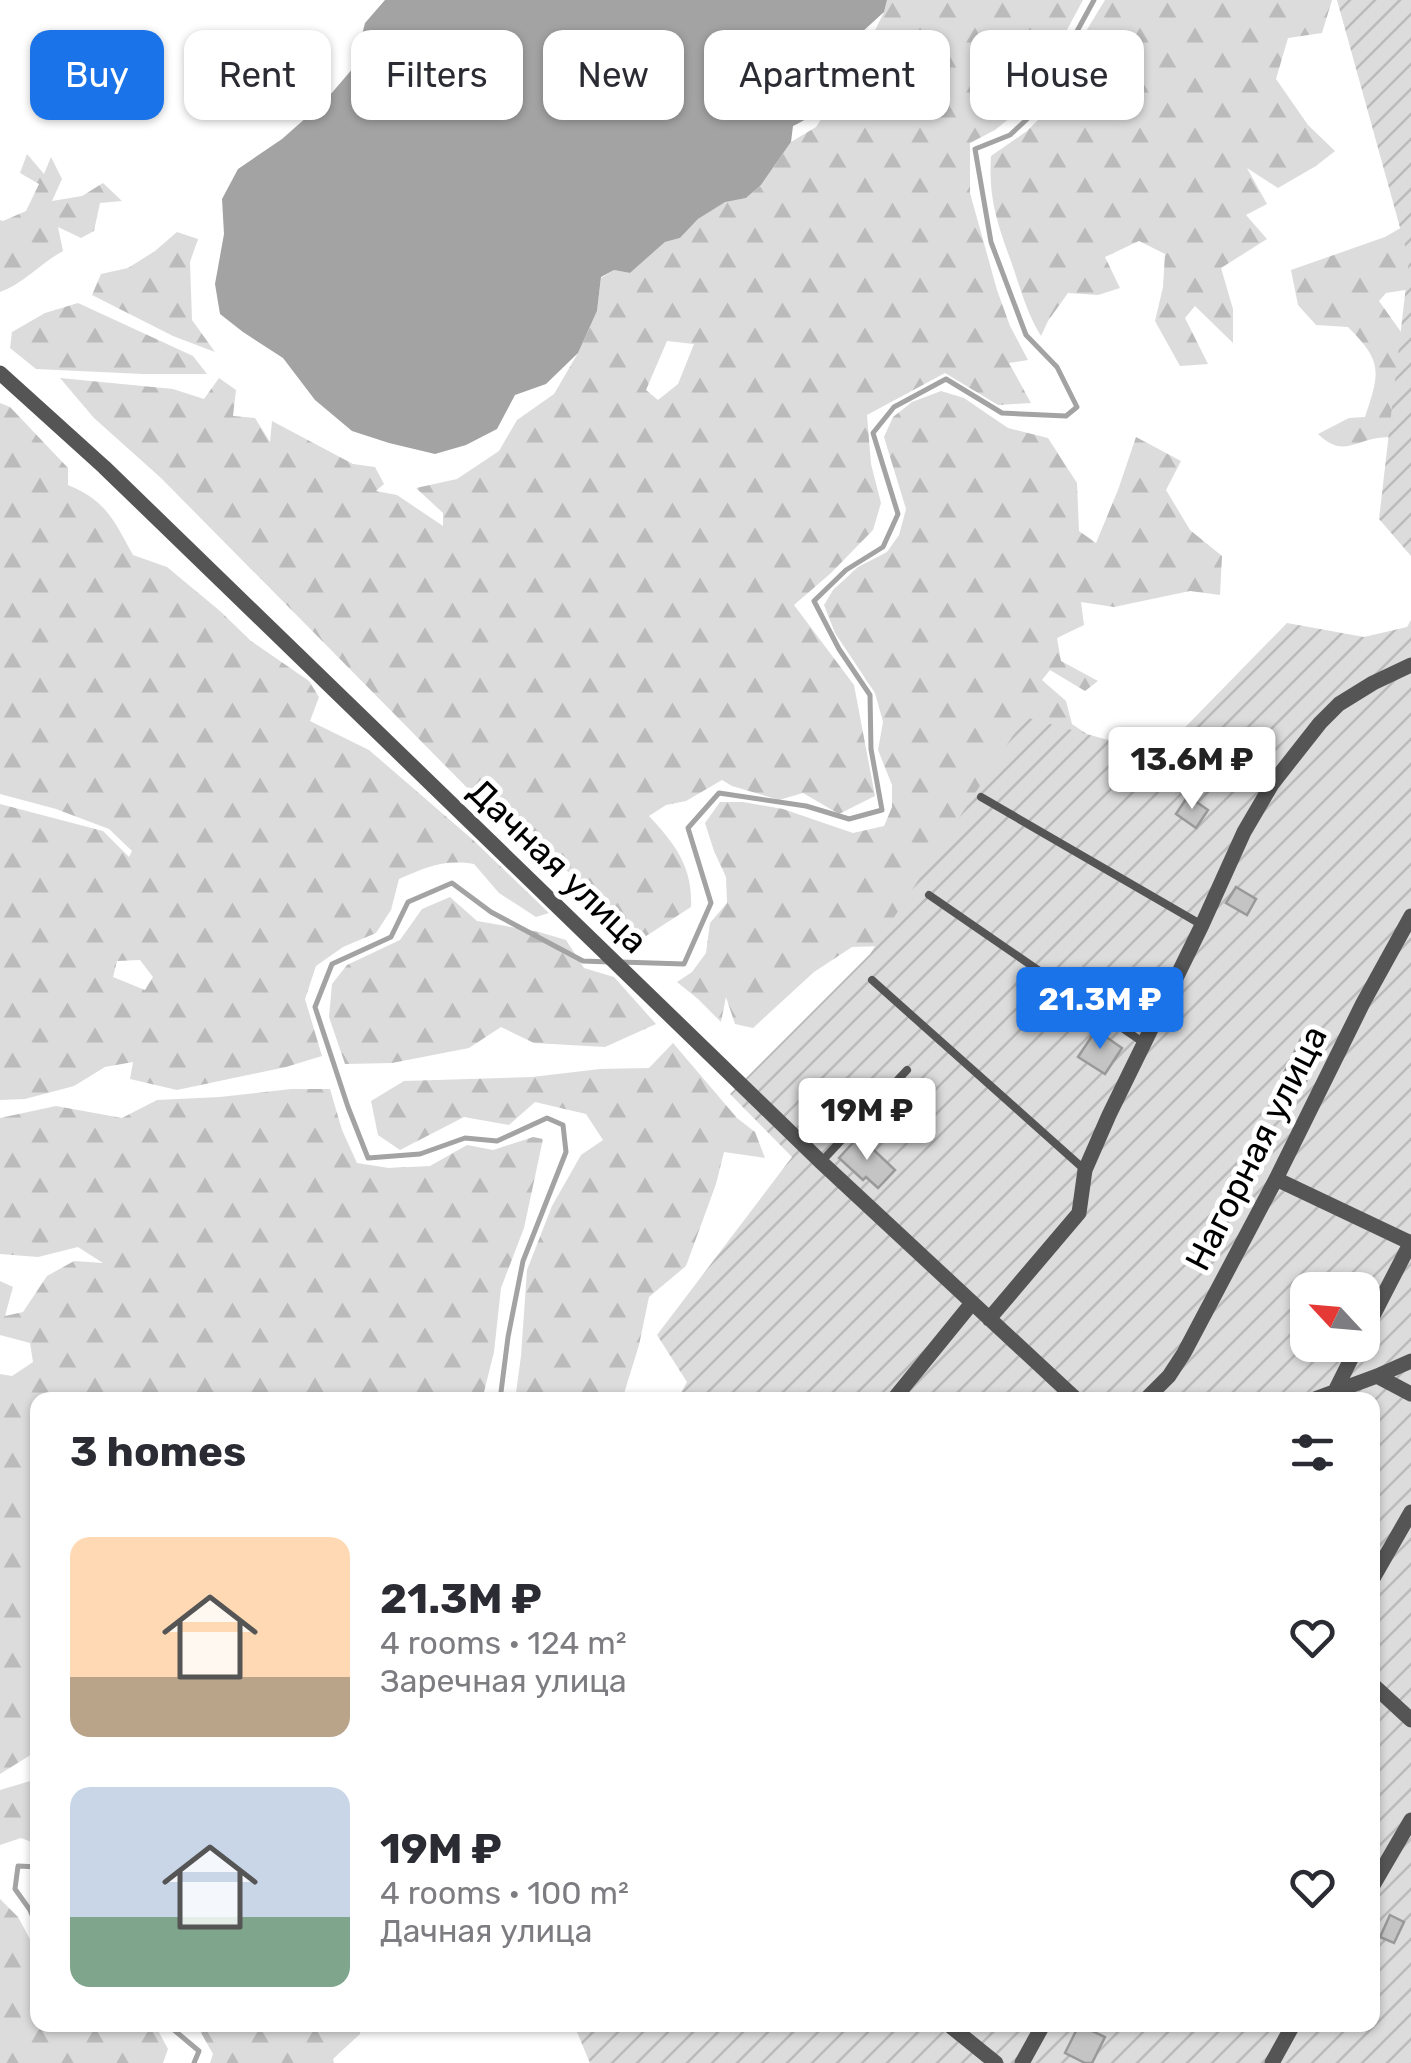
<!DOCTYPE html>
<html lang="en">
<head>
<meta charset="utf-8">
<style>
  body { margin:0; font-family:Rubik,sans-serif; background:#f2f2f3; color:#2b2b33; height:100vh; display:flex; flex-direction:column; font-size:38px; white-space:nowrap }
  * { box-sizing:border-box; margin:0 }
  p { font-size:32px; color:#7c7c81 }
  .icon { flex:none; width:55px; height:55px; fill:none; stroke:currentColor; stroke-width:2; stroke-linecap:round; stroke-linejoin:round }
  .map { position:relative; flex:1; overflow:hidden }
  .panel { position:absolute; left:30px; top:1392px; width:1350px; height:640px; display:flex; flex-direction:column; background:#fff; border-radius:20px; box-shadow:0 2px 8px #0004 }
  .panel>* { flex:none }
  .guide { position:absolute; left:30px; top:30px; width:1352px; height:90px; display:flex; gap:20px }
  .needle { width:65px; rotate:296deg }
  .buttons { position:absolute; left:1290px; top:1272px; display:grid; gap:20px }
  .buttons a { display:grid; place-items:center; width:90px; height:90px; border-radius:20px; background:#fff; box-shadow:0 2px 8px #0004; font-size:50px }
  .price { position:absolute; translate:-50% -85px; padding:0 22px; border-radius:10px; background:#fff; color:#222; font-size:32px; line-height:65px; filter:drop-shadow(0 2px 5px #0008) }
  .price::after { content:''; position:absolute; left:50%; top:60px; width:30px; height:22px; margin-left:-15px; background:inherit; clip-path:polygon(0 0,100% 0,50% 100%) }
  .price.on { background:#1a73e8; color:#fff }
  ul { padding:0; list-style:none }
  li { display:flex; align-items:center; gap:30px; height:250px; padding:0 40px }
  li span { display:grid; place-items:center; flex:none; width:280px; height:200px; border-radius:20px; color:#555 }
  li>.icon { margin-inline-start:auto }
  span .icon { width:120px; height:120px; fill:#fffc; stroke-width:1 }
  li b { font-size:42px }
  h2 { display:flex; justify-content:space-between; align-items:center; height:120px; padding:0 40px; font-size:42px }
  .chip { padding:0 35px; border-radius:20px; background:#fff; box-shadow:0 2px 8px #0004; font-size:35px; line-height:90px }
  .chip.on { background:#1a73e8; color:#fff }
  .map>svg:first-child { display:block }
</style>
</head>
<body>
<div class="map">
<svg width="1411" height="2063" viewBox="0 0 1411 2063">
  <defs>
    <pattern id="forest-firs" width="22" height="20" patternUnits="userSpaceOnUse" patternTransform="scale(2.5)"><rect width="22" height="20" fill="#dcdcdc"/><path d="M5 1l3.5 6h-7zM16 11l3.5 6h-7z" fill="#bbb"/></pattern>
    <pattern id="garden-furrows" width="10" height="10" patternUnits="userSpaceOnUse" patternTransform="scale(2.5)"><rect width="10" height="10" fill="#dcdcdc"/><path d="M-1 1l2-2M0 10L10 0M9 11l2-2" fill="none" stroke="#bbb"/></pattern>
  </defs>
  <rect width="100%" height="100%" fill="#fff"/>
  <path fill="url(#forest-firs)" fill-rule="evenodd" d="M 887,0 L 1083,0 L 1054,54 L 1031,81 L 1031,101 L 995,130 L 970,143 L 970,193 L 997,290 L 1010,326 L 1028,360 L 1009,363 L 1031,403 L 998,405 L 945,373 L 867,415 L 871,464 L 881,503 L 873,530 L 831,573 L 794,605 L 854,685 L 875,796 L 839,814 L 803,793 L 779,800 L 732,786 L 722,780 L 686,801 L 666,805 L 649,816 C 675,844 693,867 691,907 L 643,938 L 540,847 L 495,816 L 161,478 L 94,418 L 60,378 L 173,389 L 204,399 L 219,378 L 236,390 L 233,416 L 255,418 L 270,442 L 272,421 L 353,464 L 375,467 L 384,484 L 376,491 L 397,495 L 443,526 L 443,513 L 416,488 L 457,479 L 499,451 L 517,420 L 554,394 L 578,353 L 597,311 L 601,278 L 614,270 L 630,273 L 665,242 L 680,238 L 698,219 L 725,201 L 746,198 L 761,185 L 791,142 L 816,127 L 835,98 L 843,79 L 866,49 L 884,12 ZM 667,341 L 694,344 L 678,384 L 658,400 L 646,390 Z
    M 1105,0 L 1332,0 L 1322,33 L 1288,38 L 1276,79 L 1308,125 L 1335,151 L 1316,166 L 1278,188 L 1247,168 L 1267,204 L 1246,215 L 1267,239 L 1221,268 L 1233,309 L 1233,343 L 1195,306 L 1185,318 L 1208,364 L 1180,366 L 1155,321 L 1163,287 L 1165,254 L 1139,241 L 1105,257 L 1120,288 L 1098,295 L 1068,293 L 1048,321 L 1041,336 C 1028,315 1022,294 1014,270 C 999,227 988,202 991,156 L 1027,131 L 1045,113 L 1066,64 Z
    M 27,154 L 44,174 L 51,157 L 62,179 L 52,201 L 82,196 L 103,183 L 122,201 L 100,203 L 94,231 L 81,238 L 58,227 L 63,251 C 41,263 23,284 0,292 L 0,220 L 3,221 L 26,211 L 39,184 L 20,173 Z
    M 1411,222 L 1411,289 L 1386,293 L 1379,301 L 1401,332 L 1411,439 C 1401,439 1388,436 1378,438 C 1352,442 1342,457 1318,434 L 1349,418 L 1365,417 C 1380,372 1383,362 1348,327 L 1316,325 L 1298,305 L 1291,270 L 1385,237 Z
    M 177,232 L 198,239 L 190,262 L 192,320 L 215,352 L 173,336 L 92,295 L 101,274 L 128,268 L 155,251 Z
    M 78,303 L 193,356 L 207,374 L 143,374 L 36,369 L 10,348 L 12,332 L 45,313 Z
    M 941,391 L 964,398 L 1008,428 L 1048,438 L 1077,483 L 1079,531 L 1096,543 L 1118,490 L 1136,437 L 1181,461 L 1166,490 L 1190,530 L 1222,556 L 1220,595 L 1190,591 L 1114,607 L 1081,602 L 1084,625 L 1057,638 L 1061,661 L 1098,681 L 1085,691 L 1050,670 L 1042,680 L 1066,701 L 1072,724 L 1094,739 L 884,946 L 852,947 L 814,972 L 753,1028 L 735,1024 L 726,997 L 721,1022 L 698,999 L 677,982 L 692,972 L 706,953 L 710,923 L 727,903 L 726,877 L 714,851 L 705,823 L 720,802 L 743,802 L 783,809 L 853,833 L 884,826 L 892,807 L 892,785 L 878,750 L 883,722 L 875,693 L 835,633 L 824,605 L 833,590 L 858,567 L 887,552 L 899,535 L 906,509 L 884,437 L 893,417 L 912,402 Z
    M 0,403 L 10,407 L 68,468 L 68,485 C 107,501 114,521 133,555 L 167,567 L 220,611 L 251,641 L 309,681 L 319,697 L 310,721 L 369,750 L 472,839 L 549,913 L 536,917 L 499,893 L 474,864 C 443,859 427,867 399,879 L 391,910 L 376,933 L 343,947 L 316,966 L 305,999 L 322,1056 L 286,1067 L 177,1090 L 130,1079 L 133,1062 L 105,1067 L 74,1086 L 25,1099 L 0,1100 L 0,804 L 103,831 L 129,857 L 132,851 L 109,829 L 56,809 L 0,794 ZM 140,960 L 153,977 L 145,990 L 113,977 L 117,961 Z
    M 450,897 L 477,921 L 539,932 L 566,940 L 584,968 L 614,977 L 656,1024 L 605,1047 L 534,1043 L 501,1027 L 469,1048 L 392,1063 L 345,1064 L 329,1017 L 332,984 L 347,965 L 400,940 L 422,909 Z
    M 673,1043 L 737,1118 L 755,1132 L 765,1158 L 724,1152 L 716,1184 L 686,1266 L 649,1297 L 639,1345 L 622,1400 L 515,1400 L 521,1356 L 527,1270 L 552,1206 L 581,1155 L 603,1140 L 586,1114 L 535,1102 L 509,1125 L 464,1117 L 400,1150 L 378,1135 L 371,1101 L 404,1081 L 532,1077 L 600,1069 L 649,1068 Z
    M 291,1089 L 330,1089 L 342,1130 L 357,1163 L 389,1168 L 430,1166 L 467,1145 L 493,1150 L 533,1137 L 543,1139 L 524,1228 L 501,1288 L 494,1352 L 482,1400 L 38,1400 L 37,1751 L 0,1774 L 0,1374 L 12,1376 L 33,1362 L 30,1343 L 0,1335 L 0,1281 L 13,1287 L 5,1316 L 23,1312 L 47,1276 L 74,1261 L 103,1263 L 78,1247 L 38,1257 L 0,1254 L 0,1118 L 56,1106 L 122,1118 L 157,1100 L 220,1097 Z
    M 37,1779 L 37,1844 L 21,1838 L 0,1845 L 0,1790 Z
    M 0,1899 L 18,1917 L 37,1952 L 38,2025 L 155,2025 L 168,2049 L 163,2063 L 0,2063 Z
    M 186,2025 L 361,2025 L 360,2034 L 333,2059 L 334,2063 L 210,2063 L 213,2054 L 200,2031 Z"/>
  <path fill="url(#garden-furrows)" fill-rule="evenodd" d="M 1337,0 L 1411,0 L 1411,556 L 1379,519 L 1409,260 Z
    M 1411,620 L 1411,2063 L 590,2063 L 574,2025 L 1372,2025 L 1372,1400 L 677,1400 L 687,1382 L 657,1335 L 792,1157 L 730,1094 L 870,954 L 1025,717 L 1159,754 L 1287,623 L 1364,637 L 1407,627 ZM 1308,1290 L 1362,1290 L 1362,1345 L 1308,1345 Z"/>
  <path fill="#a3a3a3" d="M 385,0 L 887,0 L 884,12 L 827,64 C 826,97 825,111 793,126 L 791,142 L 761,185 L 746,198 L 725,202 L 698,219 L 680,238 L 665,242 L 630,273 L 614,270 L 601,277 L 597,311 L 578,353 L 546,384 L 515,395 L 497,429 L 466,445 L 435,454 L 389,443 L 352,431 L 315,400 L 283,358 L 243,332 L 220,314 L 215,284 L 224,234 L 222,199 L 238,169 L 282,139 L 324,102 L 354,67 L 365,23 Z"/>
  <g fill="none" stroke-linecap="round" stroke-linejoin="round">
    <path stroke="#a3a3a3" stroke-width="5" d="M 620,962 L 684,964 L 711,903 L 688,828 L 719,793 L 806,806 L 849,819 L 882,810 L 871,749 L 870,695 L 839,649 L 814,601 L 846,570 L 883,547 L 898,514 L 873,433 L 894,407 L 946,379 L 1002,413 L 1066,416 L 1077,407 L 1057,367 L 1026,335 L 991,242 L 975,149 L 1010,135 L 1040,107 L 1052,77 L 1094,0
      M 500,1400 L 508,1337 L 523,1261 L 566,1152 L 563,1125 L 547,1118 L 497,1141 L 465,1138 L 420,1154 L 368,1158 L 348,1107 L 315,1007 L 332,964 L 391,937 L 408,902 L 452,883 L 491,912 L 583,961 L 609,962
      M 38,1867 L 18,1866 L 15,1889 L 30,1910 L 38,1929
      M 168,2025 L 199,2051 L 194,2063"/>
  </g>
  <path fill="#c4c4c4" stroke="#999" stroke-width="2.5" d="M 1188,796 L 1208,810 L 1196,828 L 1176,814 Z
    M 1236,887 L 1256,899 L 1247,915 L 1226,903 Z
    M 1096,1030 L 1122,1048 L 1105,1074 L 1078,1057 Z
    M 1301,1039 L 1322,1049 L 1300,1093 L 1279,1083 Z
    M 859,1136 L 895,1170 L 878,1188 L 866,1177 L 863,1180 L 839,1158 Z
    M 1390,1915 L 1404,1922 L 1394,1943 L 1380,1937 Z
    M 1079,2025 L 1105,2037 L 1092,2063 L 1085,2063 L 1065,2053 Z"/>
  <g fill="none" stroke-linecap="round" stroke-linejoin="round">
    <path stroke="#555" stroke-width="8" d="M 981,797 L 1202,925
      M 929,895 L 1144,1043
      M 872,980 L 1085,1170
      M 821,1162 L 907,1070"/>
    <path stroke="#555" stroke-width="15" d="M 0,373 L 104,467 L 821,1162 L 1077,1400
      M 1276,1179 L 1411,1243
      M 989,1319 L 1079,1213 L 1085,1170 L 1109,1115 L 1202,925 L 1244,832 L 1272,784 L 1320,723 L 1339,704 L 1373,683 L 1411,665
      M 1362,1337 L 1411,1242
      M 1377,1376 L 1411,1394
      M 1334,1393 L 1358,1345
      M 893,1400 L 972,1303
      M 1145,1400 L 1169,1376 L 1184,1353 L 1276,1179 L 1363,1003 L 1411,916
      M 1312,1400 L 1377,1376 L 1411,1361
      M 1372,1580 L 1411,1512
      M 1372,1684 L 1411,1720
      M 1372,1887 L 1411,1820
      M 949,2025 L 996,2063
      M 1022,2063 L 1043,2025
      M 1272,2063 L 1293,2025"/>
  </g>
  <g text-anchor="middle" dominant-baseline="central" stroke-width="10" stroke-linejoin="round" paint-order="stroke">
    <g font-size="35" fill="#000" stroke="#fff">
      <text transform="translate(558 866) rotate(44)">Дачная улица</text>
      <text transform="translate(1256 1148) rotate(-63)">Нагорная улица</text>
    </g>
  </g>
</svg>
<div class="buttons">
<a><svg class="needle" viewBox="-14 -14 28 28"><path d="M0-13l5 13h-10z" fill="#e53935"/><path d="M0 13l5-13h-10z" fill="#7c7c81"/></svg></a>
</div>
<b class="price" style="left:1192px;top:812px">13.6M ₽</b>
<b class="price on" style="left:1100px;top:1052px">21.3M ₽</b>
<b class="price" style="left:867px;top:1163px">19M ₽</b>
<div class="guide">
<a class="chip on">Buy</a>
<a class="chip">Rent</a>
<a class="chip">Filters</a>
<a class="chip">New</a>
<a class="chip">Apartment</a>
<a class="chip">House</a>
</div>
<section class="panel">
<h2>3 homes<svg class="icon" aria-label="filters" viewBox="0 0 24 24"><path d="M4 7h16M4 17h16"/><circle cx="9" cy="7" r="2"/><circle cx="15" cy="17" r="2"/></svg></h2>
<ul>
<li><span style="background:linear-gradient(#ffd9b3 70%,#b9a48a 0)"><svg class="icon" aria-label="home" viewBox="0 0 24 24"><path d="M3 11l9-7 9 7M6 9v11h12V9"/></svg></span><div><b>21.3M ₽</b><p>4 rooms · 124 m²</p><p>Заречная улица</p></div><svg class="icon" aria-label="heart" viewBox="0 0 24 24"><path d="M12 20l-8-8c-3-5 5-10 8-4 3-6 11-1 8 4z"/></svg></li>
<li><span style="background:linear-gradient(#c9d6e8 65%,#7fa58c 0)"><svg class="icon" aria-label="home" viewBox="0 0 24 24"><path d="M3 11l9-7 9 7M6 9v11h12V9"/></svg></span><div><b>19M ₽</b><p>4 rooms · 100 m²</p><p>Дачная улица</p></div><svg class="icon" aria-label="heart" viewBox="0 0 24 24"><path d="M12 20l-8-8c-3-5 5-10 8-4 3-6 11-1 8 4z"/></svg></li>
</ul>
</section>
</div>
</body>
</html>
